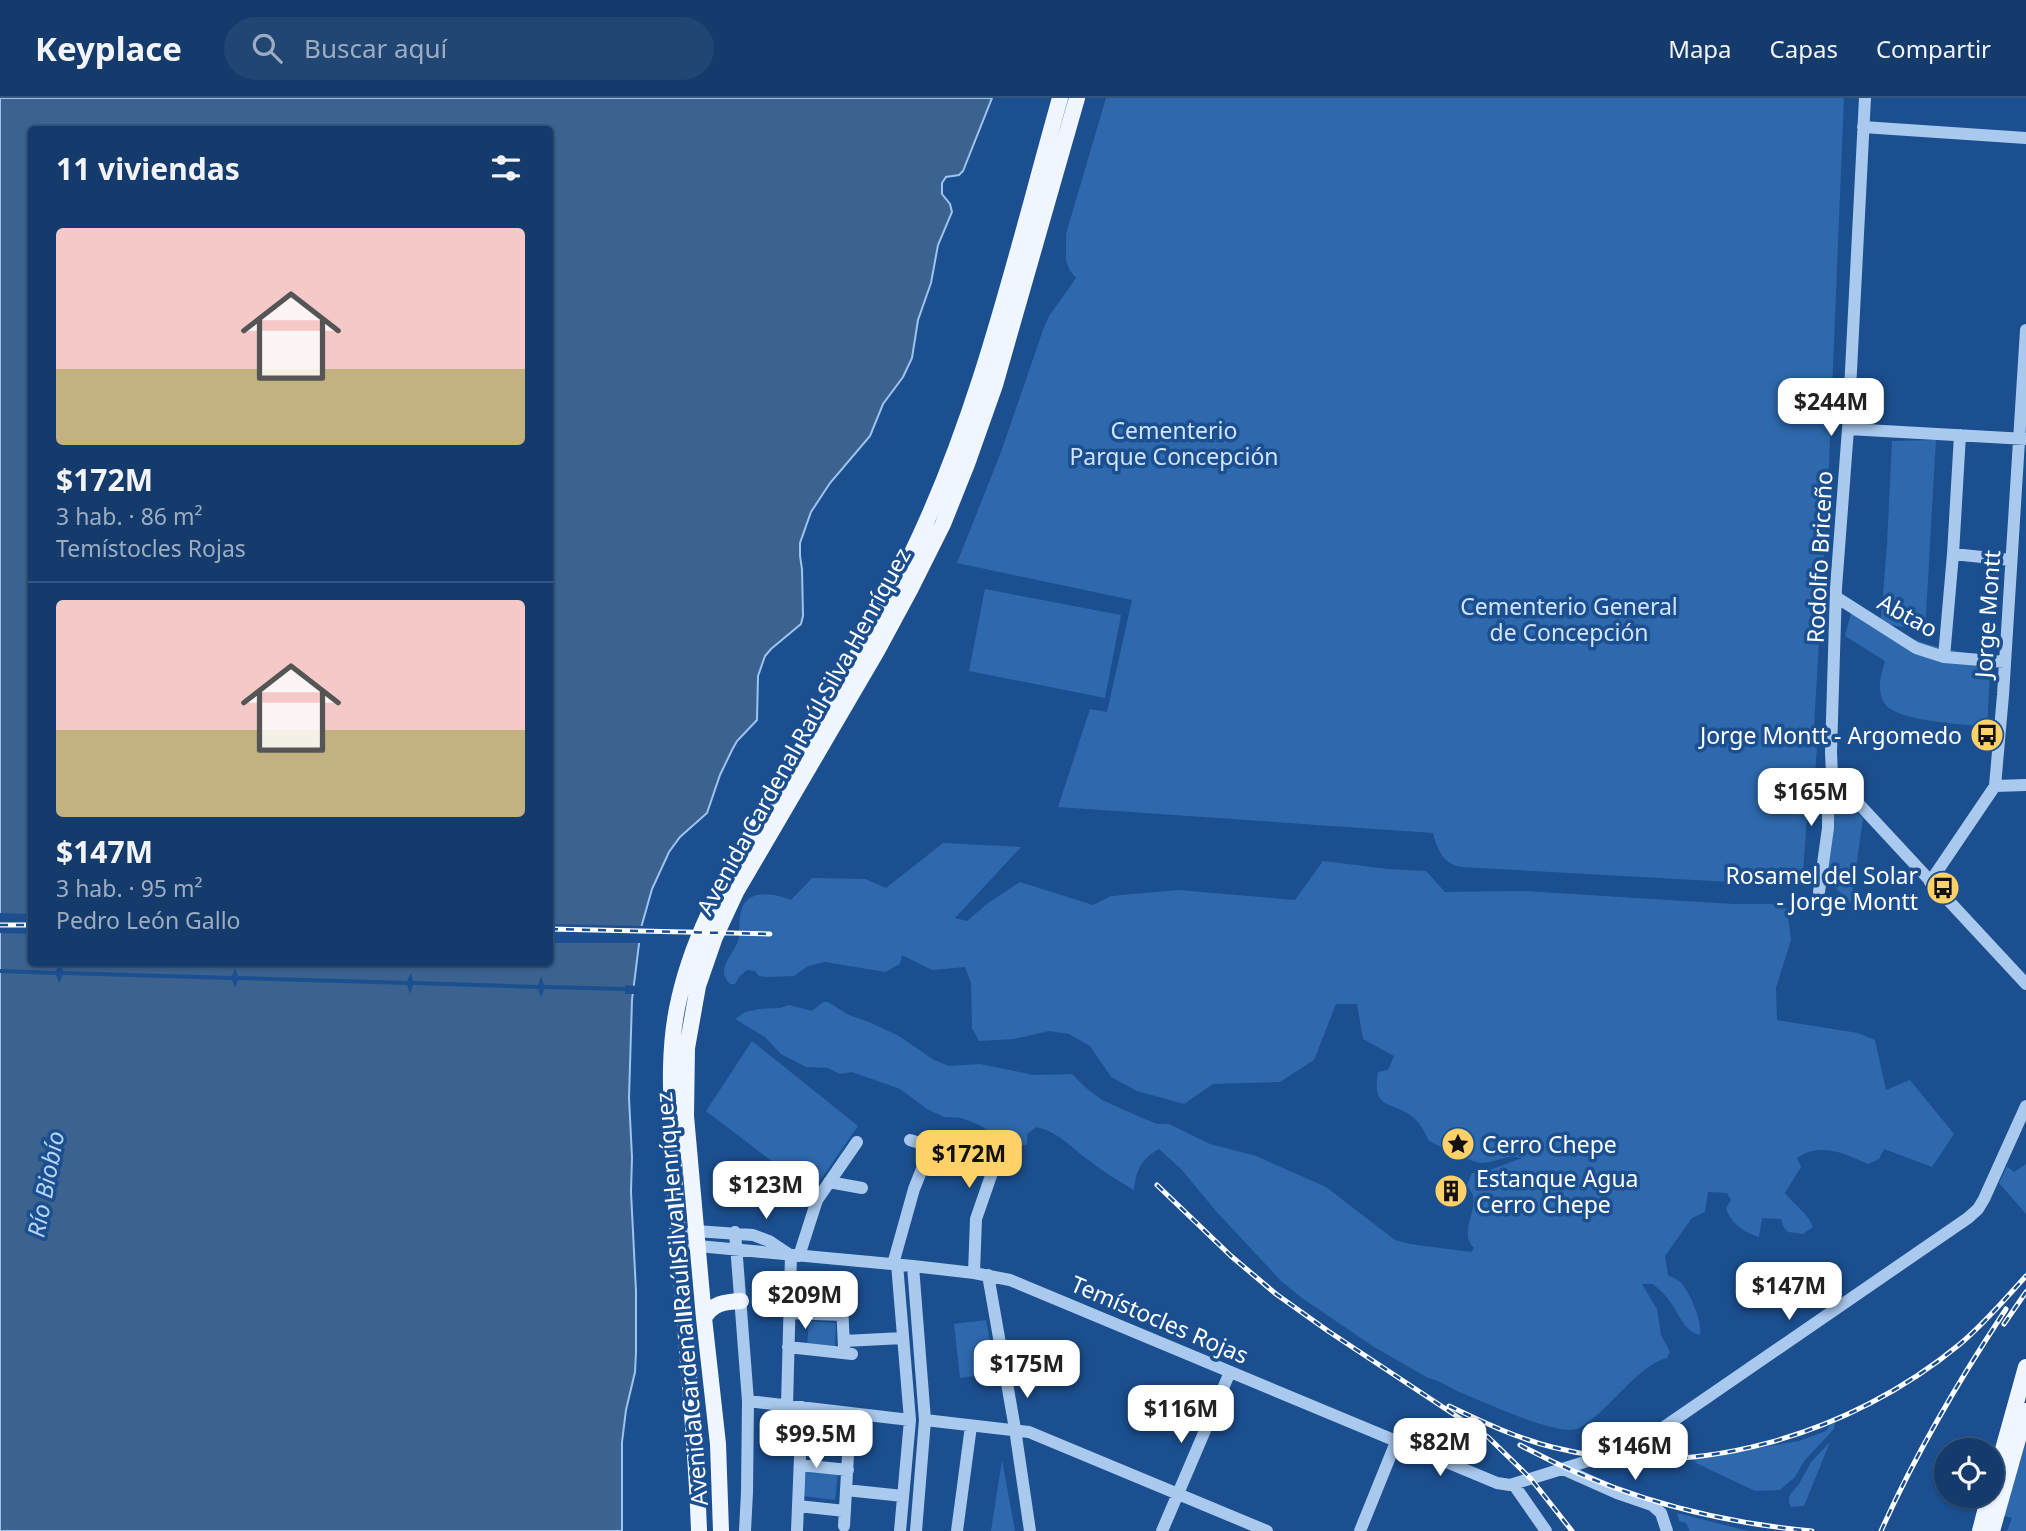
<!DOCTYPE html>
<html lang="es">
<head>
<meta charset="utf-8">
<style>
  body { margin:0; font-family:"Noto Sans",sans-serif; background:#214673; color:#f1f3f6; height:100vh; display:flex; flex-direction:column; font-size:26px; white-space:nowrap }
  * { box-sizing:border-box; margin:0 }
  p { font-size:23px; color:#9dadc1 }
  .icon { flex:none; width:38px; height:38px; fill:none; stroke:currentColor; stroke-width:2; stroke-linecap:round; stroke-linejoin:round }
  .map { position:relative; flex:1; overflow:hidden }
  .side { position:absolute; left:28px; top:28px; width:525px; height:840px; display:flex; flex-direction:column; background:#143b6b; border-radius:7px; box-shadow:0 2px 5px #0004,0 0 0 2px #33557e }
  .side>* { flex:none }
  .fabs { position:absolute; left:1934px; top:1340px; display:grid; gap:14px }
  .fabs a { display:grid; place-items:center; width:70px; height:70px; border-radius:50%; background:#143b6b; box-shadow:0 2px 5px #0004,0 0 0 2px #33557e; font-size:35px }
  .price { position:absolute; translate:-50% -60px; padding:0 16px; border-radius:14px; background:#fff; color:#222; font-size:23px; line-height:46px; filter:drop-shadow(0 2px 4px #0008) }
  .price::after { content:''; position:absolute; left:50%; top:42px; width:21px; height:16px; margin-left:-10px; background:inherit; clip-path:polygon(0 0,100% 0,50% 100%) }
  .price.current { background:#ffd166; color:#111 }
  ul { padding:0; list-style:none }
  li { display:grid; align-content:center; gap:14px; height:371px; padding:0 28px }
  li+li { border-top:2px solid #33557e }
  li span { display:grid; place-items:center; height:217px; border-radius:7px; color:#555 }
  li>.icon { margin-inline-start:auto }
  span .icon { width:126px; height:126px; fill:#fffc; stroke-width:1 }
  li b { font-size:30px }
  h2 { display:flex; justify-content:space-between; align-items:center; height:84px; padding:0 28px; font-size:30px }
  header { display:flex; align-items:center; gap:42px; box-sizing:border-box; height:98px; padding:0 35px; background:#143b6b; border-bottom:2px solid #33557e }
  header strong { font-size:33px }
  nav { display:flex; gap:38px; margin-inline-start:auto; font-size:24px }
  .search { width:490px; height:63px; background:#214673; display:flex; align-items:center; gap:18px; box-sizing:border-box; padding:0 24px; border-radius:38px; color:#9dadc1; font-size:26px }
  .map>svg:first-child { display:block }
</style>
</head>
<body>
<header>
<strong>Keyplace</strong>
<div class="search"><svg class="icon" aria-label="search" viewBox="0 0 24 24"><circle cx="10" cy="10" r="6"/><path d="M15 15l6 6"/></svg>Buscar aquí</div>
<nav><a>Mapa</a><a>Capas</a><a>Compartir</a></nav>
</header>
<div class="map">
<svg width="2026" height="1433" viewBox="0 0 2026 1433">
  <rect width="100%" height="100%" fill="#1b4f8f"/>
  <path fill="#2e69ad" d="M 1106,0 L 1844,0 L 1829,366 L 1814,631 L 1818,635 L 1815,676 L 1810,679 L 1802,788 L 1461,769 C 1443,766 1437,751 1433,735 L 1058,709 L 1090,611 L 1107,614 L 1132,502 L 957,465 L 1001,354 L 1043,232 L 1049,218 L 1076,180 L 1070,173 L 1066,163 L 1066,136 Z
    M 1936,342 L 1925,534 L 1888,526 C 1915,549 1958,552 1991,560 L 1987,629 C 1965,626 1898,624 1885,606 C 1876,594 1881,576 1885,563 L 1845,538 L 1854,504 L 1881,521 L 1887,446 L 1892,343 Z
    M 985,491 L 1121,517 L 1105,600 L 969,573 Z
    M 1839,695 L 1863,721 L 1851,805 L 1823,777 L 1828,730 Z
    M 943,745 L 1021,749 L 955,820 L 967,823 L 988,805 L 1020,784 L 1093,807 L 1111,798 L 1178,792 L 1295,802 L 1323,763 L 1388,771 L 1426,773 L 1445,794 L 1523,793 L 1734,806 L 1772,806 L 1787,811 L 1791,842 L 1776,890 L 1777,922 L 1858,935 L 1875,942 L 1886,992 L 1910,982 L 1954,1036 L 1932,1069 L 1884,1051 L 1879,1061 L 1868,1066 C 1844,1055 1820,1044 1797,1060 L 1801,1069 L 1785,1095 C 1794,1107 1808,1115 1813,1129 L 1803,1136 L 1788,1134 L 1784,1130 L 1781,1121 L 1762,1120 L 1759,1139 C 1745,1135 1730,1125 1726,1110 L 1731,1102 L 1727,1095 L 1708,1094 L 1705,1114 L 1692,1120 L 1665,1158 L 1668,1177 C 1672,1179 1676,1181 1679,1183 C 1689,1191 1703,1225 1700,1237 C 1686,1234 1680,1219 1673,1208 C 1668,1199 1660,1192 1653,1186 L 1642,1186 L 1657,1211 L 1661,1237 L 1670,1254 L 1667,1260 C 1636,1268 1610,1313 1579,1330 C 1559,1340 1480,1302 1457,1293 C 1447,1288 1439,1282 1428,1280 L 1374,1249 L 1302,1200 L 1281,1183 L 1215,1112 L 1182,1072 L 1159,1051 C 1141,1061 1136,1072 1134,1092 C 1118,1083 1103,1073 1087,1061 C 1071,1049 1057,1033 1036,1029 L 1027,1036 L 1027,1047 L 1013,1048 L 979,1027 L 962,1020 L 944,1019 L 927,1011 L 900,991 L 852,974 L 840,976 L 828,970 L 806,969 L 781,956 L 765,939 L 735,921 L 745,914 L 759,911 L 780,910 L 789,907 L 812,913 L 823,904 L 828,904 L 849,917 L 869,924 L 899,938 L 934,962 L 949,968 L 980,966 L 1034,977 L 1072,976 L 1085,989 L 1102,1002 L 1138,1018 L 1157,1026 L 1169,1026 L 1210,1046 L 1256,1058 L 1326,1089 L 1395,1142 L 1410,1146 L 1471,1154 L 1474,1150 C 1459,1135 1476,1117 1473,1098 C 1472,1094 1469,1091 1467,1087 L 1472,1075 L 1484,1074 L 1522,1060 C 1504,1056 1499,1064 1482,1065 C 1473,1065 1440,1048 1429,1043 C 1425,1035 1421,1026 1414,1020 C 1393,1002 1371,1014 1378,974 L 1388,972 L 1394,958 L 1363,941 L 1357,906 L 1336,906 L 1314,962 L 1280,984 L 1213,986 L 1184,1006 L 1137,993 L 1111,979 L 1090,948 L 1069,936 L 1049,933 L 1014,941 L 979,943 L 972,930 L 971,885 L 965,869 L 932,872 L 902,857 L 900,866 L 885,874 L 825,864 L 808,868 L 794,878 L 767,879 L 759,878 L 755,873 L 747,872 L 739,879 L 735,886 L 730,886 C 715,871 732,859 738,843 C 741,832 738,820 742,810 C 750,790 776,796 791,802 L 812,780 L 865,781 L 886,790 Z
    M 752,943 L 858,1028 L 812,1094 L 706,1013 Z
    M 2026,1066 L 2026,1116 L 1999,1085 L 2007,1068 L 2014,1074 Z
    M 986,1222 L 996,1275 L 960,1280 L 954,1226 Z
    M 809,1223 L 836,1225 L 835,1249 L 807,1247 Z
    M 1832,1324 L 1835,1325 L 1834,1331 L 1804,1363 L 1795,1379 L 1780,1392 L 1755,1393 L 1696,1365 L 1694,1361 L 1799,1343 L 1826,1333 Z
    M 1830,1344 L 1804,1408 L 1791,1409 L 1789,1404 L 1789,1398 L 1799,1386 L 1811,1364 Z
    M 2026,1344 L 2026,1433 L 2007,1433 L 2012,1420 L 2004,1418 Z
    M 1002,1362 L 1015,1433 L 991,1433 Z
    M 806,1371 L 838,1375 L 835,1402 L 803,1398 Z
    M 1677,1415 L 1748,1433 L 1690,1433 L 1686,1425 L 1679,1423 Z"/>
  <path fill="#3c6290" stroke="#9cc4f0" stroke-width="2" fill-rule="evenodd" d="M 0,0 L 992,0 L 963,73 L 959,77 L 946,79 L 942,85 L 942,96 L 950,106 L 952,114 L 938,147 L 931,185 L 918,222 L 912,260 L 903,279 L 883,306 L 870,338 L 830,385 L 811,414 L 800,445 L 800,458 L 802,471 L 803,518 L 801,526 L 771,551 L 765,558 L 758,578 L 757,622 L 737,643 L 732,652 L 720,677 L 707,715 L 680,739 L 669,754 L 652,791 L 641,830 L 632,902 L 629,1000 L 632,1059 L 631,1094 L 636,1193 L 636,1254 L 635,1274 L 626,1312 L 622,1344 L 622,1433 L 0,1433 ZM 32,32 L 550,32 L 550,864 L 32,864 Z"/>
  <path fill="#1b4f8f" d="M 0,815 L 31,816 L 31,836 L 0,835 Z
    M 550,826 L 645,828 L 642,845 L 550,845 Z
    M 60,865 L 63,873 L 232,878 L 235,870 L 238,878 L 407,883 L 411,875 L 413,883 L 538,887 L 541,878 L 544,887 L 625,889 L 625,887 L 637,888 L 636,896 L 625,896 L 625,893 L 544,891 L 541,899 L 538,891 L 413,887 L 410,896 L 407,887 L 238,882 L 235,890 L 232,882 L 63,877 L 59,885 L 56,877 L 0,875 L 0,871 L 56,873 Z"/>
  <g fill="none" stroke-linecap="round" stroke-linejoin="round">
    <path stroke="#a9c9ee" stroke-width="12" d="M 1863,29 L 2026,40
      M 1848,331 L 2026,341
      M 1953,456 L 2011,462
      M 1836,499 L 1916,550 L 1944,559 L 2005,564
      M 1944,559 L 1953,456 L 1960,337
      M 1832,677 L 2026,886
      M 1995,688 L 2026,687
      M 1930,784 L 1995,688 L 2003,597 L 2026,232
      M 1819,794 L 1828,730 L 1828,691 L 1832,677 L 1831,654 L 1836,490 L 1848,331 L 1865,0
      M 910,1042 L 994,1069 L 976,1121 L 974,1175
      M 829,1084 L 862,1090
      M 735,1134 L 748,1303 L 747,1394 L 745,1433
      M 688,1136 L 696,1133 L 753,1137 L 769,1143 L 790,1157
      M 676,1140 L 698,1148 L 913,1168 L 974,1175 L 1010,1182 L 1497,1385 L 1510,1387 L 1617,1354 L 1651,1338 L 1968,1120 L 1978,1111 L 1984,1101 L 2026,1008
      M 799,1158 L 817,1102 L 857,1044
      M 893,1166 L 914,1091 L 931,1048
      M 897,1166 L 910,1322 L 900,1433
      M 913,1168 L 925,1322 L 916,1433
      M 988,1177 L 1015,1331 L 1030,1433
      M 842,1205 L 844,1250
      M 789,1215 L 843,1217
      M 844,1243 L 903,1240
      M 788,1249 L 852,1256
      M 748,1303 L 910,1322
      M 787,1307 L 791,1157
      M 925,1322 L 1029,1334 L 1267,1433
      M 800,1367 L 848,1372
      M 1563,1371 L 1617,1395 L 1652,1407 L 1661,1415 L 1667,1433
      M 1514,1387 L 1546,1433
      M 846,1392 L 903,1398
      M 798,1408 L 845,1413
      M 844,1428 L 848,1357
      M 797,1433 L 802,1309
      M 957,1433 L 971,1328
      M 1162,1433 L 1230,1274
      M 1360,1433 L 1396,1344"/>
    <path stroke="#f0f6ff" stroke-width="16" d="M 704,1220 C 713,1205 724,1204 741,1203
      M 1992,1391 L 2026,1269
      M 699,1433 C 695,1311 679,1190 674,1068 C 672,1012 666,956 679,901 C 696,825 737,761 776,695 C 821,618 868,542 908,463 C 980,317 1016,156 1060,0
      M 721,1433 L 718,1346 L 704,1220 L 686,1018 L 687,950 L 698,888 L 715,839 L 736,794 L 877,553 L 911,490 L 943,426 L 967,366 L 995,287 L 1077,0
      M 1980,1433 L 1989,1398
      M 1992,1433 L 2026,1313"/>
    <defs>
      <path id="rail" d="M 0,827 L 32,827
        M 550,831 L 770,836
        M 1157,1087 L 1231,1158 L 1276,1196 L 1328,1233 L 1488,1339 L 1531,1381 L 1572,1433
        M 2004,1226 L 2026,1194
        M 1449,1308 C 1483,1324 1516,1340 1552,1349 C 1692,1385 1850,1337 1960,1246 C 1984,1226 2005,1201 2026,1178
        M 1520,1347 C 1610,1396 1710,1424 1812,1433
        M 1881,1433 C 1916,1355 1959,1282 2006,1211"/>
    </defs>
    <use href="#rail" stroke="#fff" stroke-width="5"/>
    <use href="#rail" stroke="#1b4f8f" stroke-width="2.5" stroke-dasharray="8" stroke-linecap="butt"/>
  </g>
  <defs>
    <symbol id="bus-disc" viewBox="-11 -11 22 22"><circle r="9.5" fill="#ffd166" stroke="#1b4f8f"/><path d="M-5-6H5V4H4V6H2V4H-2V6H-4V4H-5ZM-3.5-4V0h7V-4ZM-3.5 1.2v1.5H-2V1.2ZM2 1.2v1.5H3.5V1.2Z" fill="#111"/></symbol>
    <symbol id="sight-disc" viewBox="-11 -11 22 22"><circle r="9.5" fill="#ffd166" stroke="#1b4f8f"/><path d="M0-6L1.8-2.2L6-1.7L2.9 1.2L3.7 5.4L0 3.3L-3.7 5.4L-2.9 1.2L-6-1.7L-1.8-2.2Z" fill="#111"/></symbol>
    <symbol id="building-disc" viewBox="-11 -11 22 22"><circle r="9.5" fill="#ffd166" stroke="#1b4f8f"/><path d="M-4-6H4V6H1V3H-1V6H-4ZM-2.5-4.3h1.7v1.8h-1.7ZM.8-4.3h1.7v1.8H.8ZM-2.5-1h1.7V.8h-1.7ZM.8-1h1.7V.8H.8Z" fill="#111"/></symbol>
  </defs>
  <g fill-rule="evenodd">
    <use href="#bus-disc" x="1968" y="618" width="38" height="38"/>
    <use href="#bus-disc" x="1924" y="771" width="38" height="38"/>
    <use href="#sight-disc" x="1439" y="1027" width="38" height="38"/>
    <use href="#building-disc" x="1432" y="1074" width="38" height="38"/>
  </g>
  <g text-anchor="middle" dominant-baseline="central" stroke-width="7" stroke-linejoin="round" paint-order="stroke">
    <g font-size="23" fill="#cfe3fa" stroke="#1b4f8f">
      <text x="1174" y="332">Cementerio<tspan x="1174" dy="26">Parque Concepción</tspan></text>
      <text x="1569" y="508">Cementerio General<tspan x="1569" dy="26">de Concepción</tspan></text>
    </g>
    <g font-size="23" fill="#fff" stroke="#1b4f8f">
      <text transform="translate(1819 459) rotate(-87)">Rodolfo Briceño</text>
      <text transform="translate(1987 516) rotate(-86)">Jorge Montt</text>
      <text transform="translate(1908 517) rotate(29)">Abtao</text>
      <text transform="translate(803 633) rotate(-61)">Avenida Cardenal Raúl Silva Henríquez</text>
      <text transform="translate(681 1201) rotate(-95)">Avenida Cardenal Raúl Silva Henríquez</text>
      <text transform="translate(1160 1221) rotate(23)">Temístocles Rojas</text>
    </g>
    <g font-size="23" fill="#fff" stroke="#1b4f8f" text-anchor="end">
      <text x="1962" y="637">Jorge Montt - Argomedo</text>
      <text x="1918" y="777">Rosamel del Solar<tspan x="1918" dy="26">- Jorge Montt</tspan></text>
      <text x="1482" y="1046" text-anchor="start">Cerro Chepe</text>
      <text x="1476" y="1080" text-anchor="start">Estanque Agua<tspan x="1476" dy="26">Cerro Chepe</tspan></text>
    </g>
    <g font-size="24" font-style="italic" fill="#b5d3f5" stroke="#1b4f8f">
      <text transform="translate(45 1086) rotate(-79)">Río Biobío</text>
    </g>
  </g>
</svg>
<div class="fabs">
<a><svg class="icon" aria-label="locate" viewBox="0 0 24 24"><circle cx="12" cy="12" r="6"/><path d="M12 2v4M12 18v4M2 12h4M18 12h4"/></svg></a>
</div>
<b class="price" style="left:1831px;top:340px">$244M</b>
<b class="price" style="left:1811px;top:730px">$165M</b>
<b class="price current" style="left:969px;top:1092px">$172M</b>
<b class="price" style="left:766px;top:1123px">$123M</b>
<b class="price" style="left:1789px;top:1224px">$147M</b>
<b class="price" style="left:805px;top:1233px">$209M</b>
<b class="price" style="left:1027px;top:1302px">$175M</b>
<b class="price" style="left:1181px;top:1347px">$116M</b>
<b class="price" style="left:816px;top:1372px">$99.5M</b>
<b class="price" style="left:1440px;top:1380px">$82M</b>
<b class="price" style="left:1635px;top:1384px">$146M</b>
<section class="side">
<h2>11 viviendas<svg class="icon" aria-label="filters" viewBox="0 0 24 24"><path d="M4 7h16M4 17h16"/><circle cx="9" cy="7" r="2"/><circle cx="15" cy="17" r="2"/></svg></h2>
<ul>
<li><span style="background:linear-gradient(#f6c9c9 65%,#c2b280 0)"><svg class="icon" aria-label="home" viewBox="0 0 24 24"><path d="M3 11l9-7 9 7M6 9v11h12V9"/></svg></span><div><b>$172M</b><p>3 hab. · 86 m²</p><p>Temístocles Rojas</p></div></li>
<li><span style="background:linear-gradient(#f6c9c9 60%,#c2b280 0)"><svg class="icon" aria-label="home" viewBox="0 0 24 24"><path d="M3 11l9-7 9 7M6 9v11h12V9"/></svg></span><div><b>$147M</b><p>3 hab. · 95 m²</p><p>Pedro León Gallo</p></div></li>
</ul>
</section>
</div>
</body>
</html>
